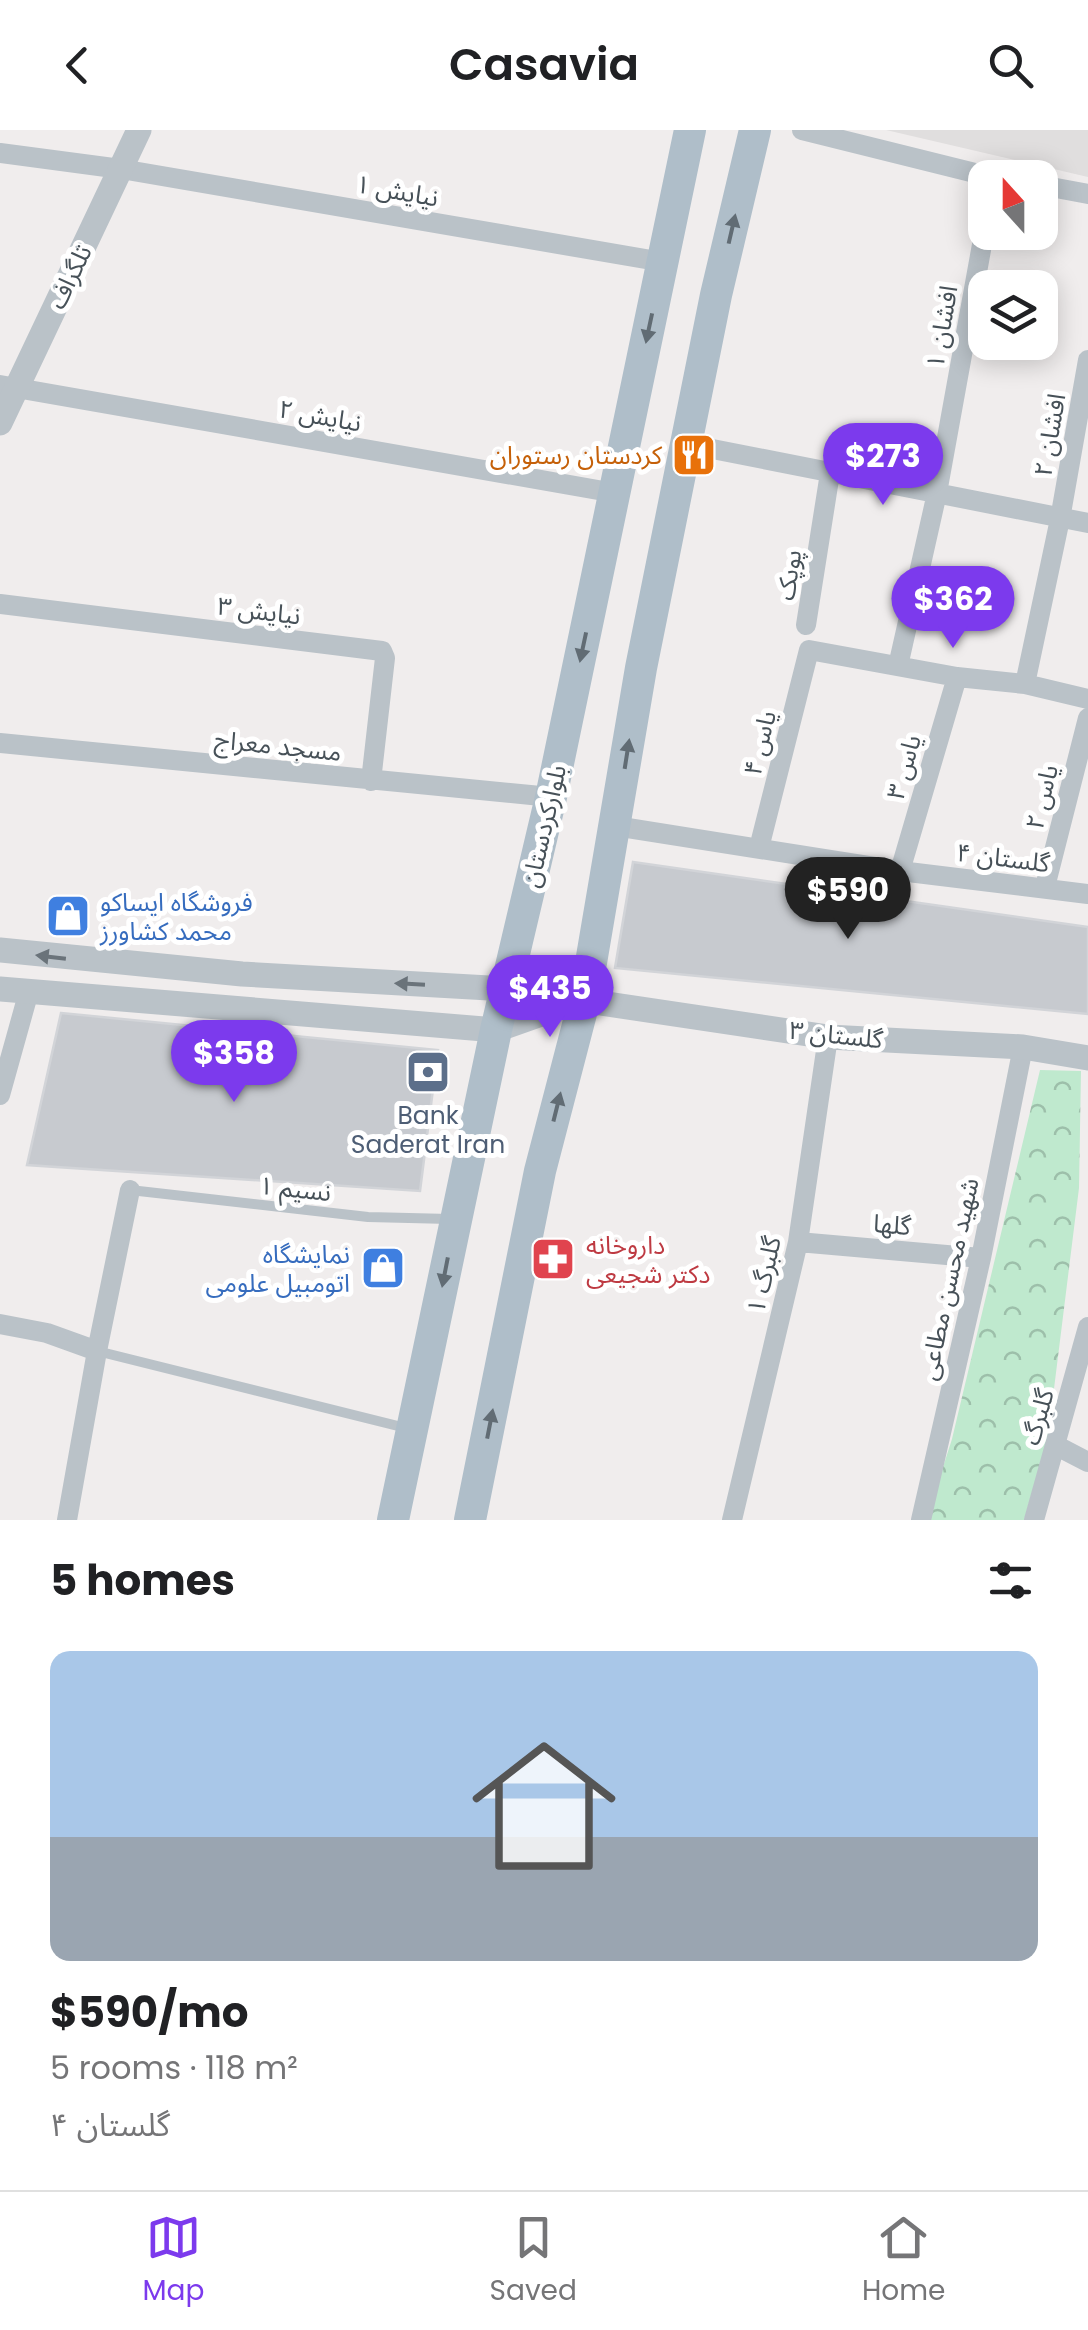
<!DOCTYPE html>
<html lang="en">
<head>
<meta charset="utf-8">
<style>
  body { margin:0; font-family:Poppins,"Noto Sans Arabic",sans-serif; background:#f6f6f6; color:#202124; height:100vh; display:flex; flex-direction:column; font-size:38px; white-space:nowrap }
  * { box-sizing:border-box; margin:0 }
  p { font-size:32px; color:#757577 }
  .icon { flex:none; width:55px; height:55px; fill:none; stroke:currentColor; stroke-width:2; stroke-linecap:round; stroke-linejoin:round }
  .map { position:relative; height:1390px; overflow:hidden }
  .sheet { display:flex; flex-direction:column; background:#fff; flex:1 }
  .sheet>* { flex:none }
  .needle { width:65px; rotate:339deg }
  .fabs { position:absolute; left:968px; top:30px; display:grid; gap:20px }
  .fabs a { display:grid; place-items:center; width:90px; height:90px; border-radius:20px; background:#fff; box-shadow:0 5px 25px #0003; font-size:50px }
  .price { position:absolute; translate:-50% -85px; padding:0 22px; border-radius:35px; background:#7c3aed; color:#fff; font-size:32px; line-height:65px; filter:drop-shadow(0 2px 5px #0008) }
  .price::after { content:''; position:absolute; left:50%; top:60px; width:30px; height:22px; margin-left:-15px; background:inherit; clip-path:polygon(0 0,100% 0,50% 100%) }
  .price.selected { background:#222; color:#fff }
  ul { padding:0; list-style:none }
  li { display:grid; align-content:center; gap:20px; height:530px; padding:0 50px }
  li+li { border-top:2px solid #e0e0e0 }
  li span { display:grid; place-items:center; height:310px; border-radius:20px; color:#555 }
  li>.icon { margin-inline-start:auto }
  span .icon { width:180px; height:180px; fill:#fffc; stroke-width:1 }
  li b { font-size:42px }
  h2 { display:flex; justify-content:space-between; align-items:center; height:120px; padding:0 50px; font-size:42px }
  header { display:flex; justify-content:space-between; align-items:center; height:130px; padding:0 50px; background:#fff; font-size:45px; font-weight:600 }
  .dock { display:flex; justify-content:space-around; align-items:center; height:140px; border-top:2px solid #e0e0e0; background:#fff; font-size:28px; color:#757577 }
  .dock a { display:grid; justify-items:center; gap:5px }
  .dock .selected { color:#7c3aed }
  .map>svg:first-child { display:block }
</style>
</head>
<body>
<header><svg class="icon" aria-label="back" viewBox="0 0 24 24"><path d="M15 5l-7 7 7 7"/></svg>Casavia<svg class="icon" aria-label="search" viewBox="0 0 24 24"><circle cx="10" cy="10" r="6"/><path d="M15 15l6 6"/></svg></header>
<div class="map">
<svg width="1088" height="1390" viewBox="0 0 1088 1390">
  <defs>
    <pattern id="park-crowns" width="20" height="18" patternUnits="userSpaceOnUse" patternTransform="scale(2.5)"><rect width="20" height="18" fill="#bfe9ce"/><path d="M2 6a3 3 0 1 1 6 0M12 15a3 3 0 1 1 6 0" fill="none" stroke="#9dbfaa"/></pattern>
  </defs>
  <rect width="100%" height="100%" fill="#f0eded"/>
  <path fill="#e0dede" d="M 886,0 L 1088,0 L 1088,47 Z"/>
  <path fill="url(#park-crowns)" d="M 1040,940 L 1081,941 L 1079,1058 L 1048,1307 L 1024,1390 L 926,1390 L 952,1309 Z"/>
  <path fill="#c7cacf" stroke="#d2d4d8" stroke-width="2.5" d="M 633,732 L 1088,797 L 1088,884 L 615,838 Z
    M 61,883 L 438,920 L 420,1061 L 27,1035 Z"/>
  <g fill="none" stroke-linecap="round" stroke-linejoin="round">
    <path stroke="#bac2c8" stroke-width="10" d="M 130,1060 L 368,1087 L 450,1089
      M 97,1221 L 406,1298"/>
    <path stroke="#bac2c8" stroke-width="20" d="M 802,0 L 995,48
      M 0,23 L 121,39 L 663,132
      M 1040,55 L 1088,64
      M 0,255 L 615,363
      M 687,314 L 1088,393
      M 0,474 L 382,521 L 385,528 L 371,651
      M 806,495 L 830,343
      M 898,536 L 937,363 L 985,98
      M 1025,554 L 1060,389 L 1088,230
      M 0,613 L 551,667
      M 615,696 L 900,741 L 1088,764
      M 759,718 L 809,520 L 957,547 L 1025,554 L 1088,569
      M 900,741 L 957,547
      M 1045,757 L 1088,588
      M 0,965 L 29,861
      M 798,1112 L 981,1128
      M 0,1194 L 47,1203 L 97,1221
      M 1057,1316 L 1088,1332
      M 67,1390 L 97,1221 L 130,1060
      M 732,1390 L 798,1112 L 828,907
      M 921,1390 L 981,1128 L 1023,917
      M 1034,1390 L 1088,1197"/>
    <path stroke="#bac2c8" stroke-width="25" d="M 0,293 L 139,0
      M 0,820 L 242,844 L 507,859 L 828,907 L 1023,917 L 1088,928
      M 0,859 L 496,900 L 578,871"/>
    <path stroke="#afbec9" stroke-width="32" d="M 393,1390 L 496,900 L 551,667 L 690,0
      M 470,1390 L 540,1041 L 585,868 L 641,538 L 716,165 L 755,0"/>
  </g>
  <defs><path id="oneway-solid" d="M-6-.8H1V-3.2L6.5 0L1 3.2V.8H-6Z" transform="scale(2.5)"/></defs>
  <g fill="#616c74">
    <use href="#oneway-solid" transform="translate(732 99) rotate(-77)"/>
    <use href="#oneway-solid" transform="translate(649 198) rotate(102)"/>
    <use href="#oneway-solid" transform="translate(583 517) rotate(102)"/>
    <use href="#oneway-solid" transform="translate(627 624) rotate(-81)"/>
    <use href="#oneway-solid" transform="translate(557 977) rotate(-76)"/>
    <use href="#oneway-solid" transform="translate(445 1142) rotate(101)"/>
    <use href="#oneway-solid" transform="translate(490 1294) rotate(-79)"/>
  </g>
  <g fill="#6a737a">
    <use href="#oneway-solid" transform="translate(51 827) rotate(-173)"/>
    <use href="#oneway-solid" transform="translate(410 854) rotate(-177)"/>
  </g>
  <defs>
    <symbol id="restaurant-square" viewBox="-11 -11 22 22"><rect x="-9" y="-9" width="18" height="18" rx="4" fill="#e8710a" stroke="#fff"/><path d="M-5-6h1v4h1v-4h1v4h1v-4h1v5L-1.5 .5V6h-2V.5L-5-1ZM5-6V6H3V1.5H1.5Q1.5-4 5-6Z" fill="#fff"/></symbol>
    <symbol id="shop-square" viewBox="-11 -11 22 22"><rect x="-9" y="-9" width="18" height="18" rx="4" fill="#3f7fe0" stroke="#fff"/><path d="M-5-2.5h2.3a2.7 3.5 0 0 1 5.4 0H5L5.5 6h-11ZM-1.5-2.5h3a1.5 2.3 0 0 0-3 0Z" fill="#fff"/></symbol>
    <symbol id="bank-square" viewBox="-11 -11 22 22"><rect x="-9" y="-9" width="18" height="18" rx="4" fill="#5c6f8a" stroke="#fff"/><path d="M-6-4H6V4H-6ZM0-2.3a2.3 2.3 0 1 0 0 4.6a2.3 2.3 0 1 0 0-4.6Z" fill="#fff"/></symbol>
    <symbol id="pharmacy-square" viewBox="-11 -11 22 22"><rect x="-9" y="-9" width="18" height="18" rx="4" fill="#e0444e" stroke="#fff"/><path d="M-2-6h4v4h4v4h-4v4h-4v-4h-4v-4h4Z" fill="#fff"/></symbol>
  </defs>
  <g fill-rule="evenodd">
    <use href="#restaurant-square" x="669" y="300" width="50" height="50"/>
    <use href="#shop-square" x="43" y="761" width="50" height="50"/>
    <use href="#bank-square" x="403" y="917" width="50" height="50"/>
    <use href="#pharmacy-square" x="528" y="1104" width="50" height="50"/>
    <use href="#shop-square" x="358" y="1113" width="50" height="50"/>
  </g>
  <g text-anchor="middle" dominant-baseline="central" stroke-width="10" stroke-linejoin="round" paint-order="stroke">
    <g font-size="25" fill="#475158" stroke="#fff">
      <text transform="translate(397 61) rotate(10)">نیایش ۱</text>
      <text transform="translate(70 147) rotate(-64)">تلگراف</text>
      <text transform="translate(942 197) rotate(-80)">افشان ۱</text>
      <text transform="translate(320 286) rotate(10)">نیایش ۲</text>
      <text transform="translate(1050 305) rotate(-80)">افشان ۲</text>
      <text transform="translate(789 445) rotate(-81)">پوپک</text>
      <text transform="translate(259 481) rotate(7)">نیایش ۳</text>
      <text transform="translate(760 613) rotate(-76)">یاس ۴</text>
      <text transform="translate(278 616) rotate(6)">مسجد معراج</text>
      <text transform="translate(904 637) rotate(-74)">یاس ۳</text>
      <text transform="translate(1042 667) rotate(-76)">یاس ۲</text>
      <text transform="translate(544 696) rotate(-77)">بلوارکردستان</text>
      <text transform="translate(1003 728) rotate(7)">گلستان ۴</text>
      <text transform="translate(836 905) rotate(6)">گلستان ۳</text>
      <text transform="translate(295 1059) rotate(6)">نسیم ۱</text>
      <text transform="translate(892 1095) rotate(5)">گلها</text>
      <text transform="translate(764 1145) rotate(-77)">گلبرگ ۱</text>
      <text transform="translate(949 1149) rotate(-78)">شهید محسن مطاعی</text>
      <text transform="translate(1038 1287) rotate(-74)">گلبرگ</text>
    </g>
    <g font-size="25" fill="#c56008" stroke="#fff" text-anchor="end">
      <text x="662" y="325">کردستان رستوران</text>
    </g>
    <g font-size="25" fill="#366cbe" stroke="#fff" text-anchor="start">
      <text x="100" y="772">فروشگاه ایساکو<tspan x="100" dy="29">محمد کشاورز</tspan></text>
      <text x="350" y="1124" text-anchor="end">نمایشگاه<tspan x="350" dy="29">اتومبیل علومی</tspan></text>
    </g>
    <g font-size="25" fill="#4e5e75" stroke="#fff">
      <text x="428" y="985">Bank<tspan x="428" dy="29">Saderat Iran</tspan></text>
    </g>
    <g font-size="25" fill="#be3a42" stroke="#fff" text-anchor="start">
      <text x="586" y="1115">داروخانه<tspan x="586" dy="29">دکتر شجیعی</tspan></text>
    </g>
  </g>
</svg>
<div class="fabs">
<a><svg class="needle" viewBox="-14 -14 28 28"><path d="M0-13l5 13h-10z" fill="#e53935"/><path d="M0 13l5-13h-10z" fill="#757577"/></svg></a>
<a><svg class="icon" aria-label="layers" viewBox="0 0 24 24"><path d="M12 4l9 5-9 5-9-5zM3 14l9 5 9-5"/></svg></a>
</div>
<b class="price" style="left:883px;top:378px">$273</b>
<b class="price" style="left:953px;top:521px">$362</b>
<b class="price selected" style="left:848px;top:812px">$590</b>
<b class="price" style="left:550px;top:910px">$435</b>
<b class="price" style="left:234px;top:975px">$358</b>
</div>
<section class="sheet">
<h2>5 homes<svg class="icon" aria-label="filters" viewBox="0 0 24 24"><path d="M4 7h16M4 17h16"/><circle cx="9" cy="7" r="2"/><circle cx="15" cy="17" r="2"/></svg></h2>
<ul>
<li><span style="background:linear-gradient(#a9c7e8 60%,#9aa5b1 0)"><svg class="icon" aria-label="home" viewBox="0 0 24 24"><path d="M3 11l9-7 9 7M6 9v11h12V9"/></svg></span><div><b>$590/mo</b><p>5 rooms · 118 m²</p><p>گلستان ۴</p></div></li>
</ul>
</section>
<nav class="dock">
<a class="selected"><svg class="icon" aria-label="map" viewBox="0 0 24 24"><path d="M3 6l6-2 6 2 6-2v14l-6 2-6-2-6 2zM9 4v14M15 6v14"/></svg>Map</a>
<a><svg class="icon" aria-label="saved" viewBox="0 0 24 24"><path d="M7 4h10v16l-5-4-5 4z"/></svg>Saved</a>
<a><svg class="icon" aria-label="home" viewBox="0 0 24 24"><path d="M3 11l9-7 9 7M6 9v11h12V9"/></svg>Home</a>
</nav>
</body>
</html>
